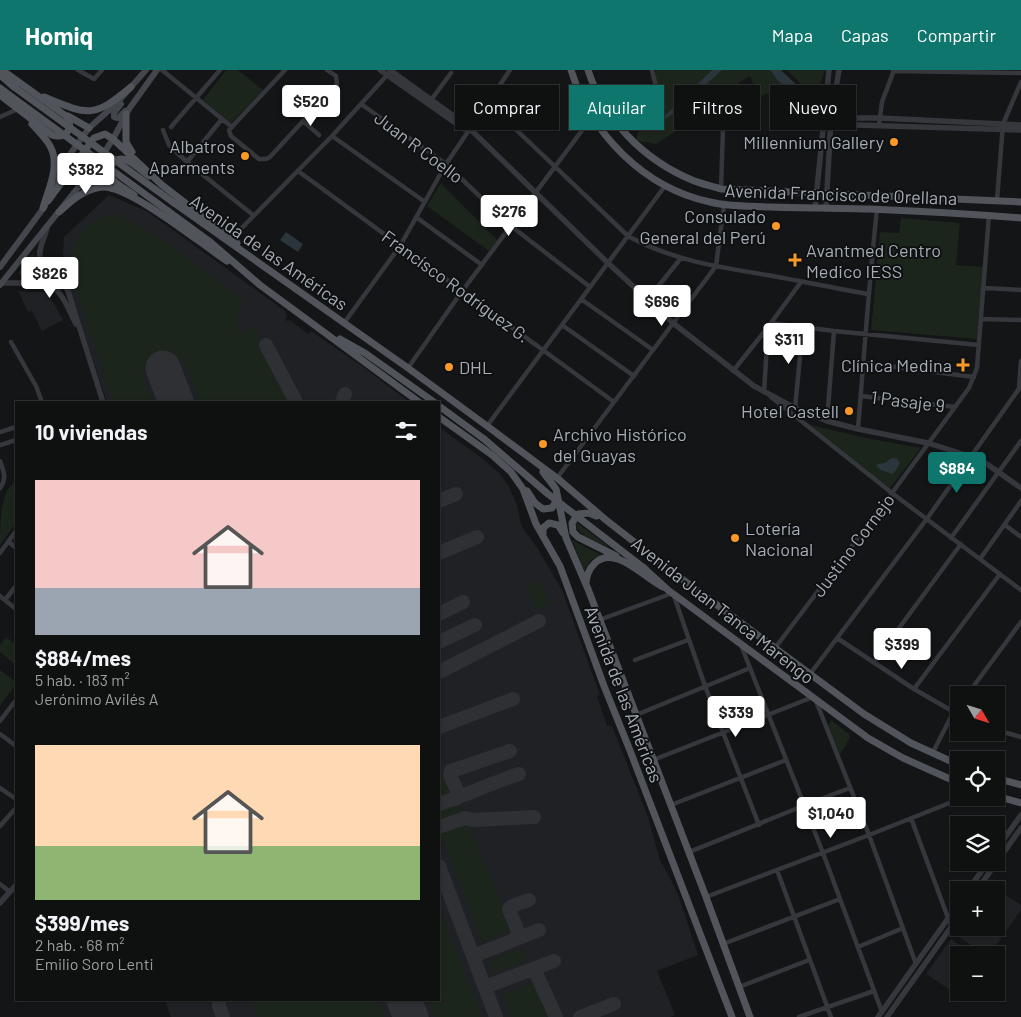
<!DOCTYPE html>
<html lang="es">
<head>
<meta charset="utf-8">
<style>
  body { margin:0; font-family:Barlow,sans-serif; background:#181919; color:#f1f3f6; height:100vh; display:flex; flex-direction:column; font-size:19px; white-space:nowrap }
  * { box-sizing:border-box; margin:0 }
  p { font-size:16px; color:#9b9d9f }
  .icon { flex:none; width:28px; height:28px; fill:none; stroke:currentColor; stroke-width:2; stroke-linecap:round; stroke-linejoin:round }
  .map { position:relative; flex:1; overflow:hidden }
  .drawer { position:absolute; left:15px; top:331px; width:425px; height:600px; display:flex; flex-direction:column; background:#0f1010; border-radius:0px; box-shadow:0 1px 4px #0004,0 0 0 1px #2f3030 }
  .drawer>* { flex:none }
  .hud { position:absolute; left:455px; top:15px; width:475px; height:45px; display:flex; gap:10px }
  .needle { width:32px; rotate:129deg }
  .tools { position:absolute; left:950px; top:616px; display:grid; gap:10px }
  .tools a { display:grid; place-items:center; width:55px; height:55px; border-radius:0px; background:#0f1010; box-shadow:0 1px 4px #0004,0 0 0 1px #2f3030; font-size:25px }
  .price { position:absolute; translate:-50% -42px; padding:0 11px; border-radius:5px; background:#fff; color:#222; font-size:16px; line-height:32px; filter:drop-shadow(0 1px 2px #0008) }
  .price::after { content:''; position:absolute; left:50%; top:30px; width:15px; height:11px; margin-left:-8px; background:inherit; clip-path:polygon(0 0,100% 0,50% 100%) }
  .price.selected { background:#0f766e; color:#fff }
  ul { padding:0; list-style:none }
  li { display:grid; align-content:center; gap:10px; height:265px; padding:0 20px }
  li span { display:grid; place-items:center; height:155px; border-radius:0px; color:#555 }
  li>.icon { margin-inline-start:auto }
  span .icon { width:90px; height:90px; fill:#fffc; stroke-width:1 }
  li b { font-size:21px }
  h2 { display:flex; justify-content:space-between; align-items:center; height:60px; padding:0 20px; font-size:21px }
  .chip { padding:0 18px; border-radius:0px; background:#0f1010; box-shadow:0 1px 4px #0004,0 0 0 1px #2f3030; font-size:18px; line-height:45px }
  .chip.selected { background:#0f766e; color:#fff }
  header { display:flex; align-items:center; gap:30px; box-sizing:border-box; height:70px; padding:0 25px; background:#0f766e; color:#fff }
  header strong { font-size:24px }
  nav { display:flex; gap:28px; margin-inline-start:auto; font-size:18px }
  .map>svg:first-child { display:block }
</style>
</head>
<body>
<header>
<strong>Homiq</strong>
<nav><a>Mapa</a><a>Capas</a><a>Compartir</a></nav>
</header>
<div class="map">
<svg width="1021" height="947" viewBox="0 0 1021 947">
  <rect width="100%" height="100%" fill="#141516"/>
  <path fill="#202124" d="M 109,125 L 148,142 L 285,241 L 287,246 L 285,249 L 287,251 L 290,250 L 308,264 L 311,261 L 366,299 L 409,332 L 107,332 L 70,220 L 64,194 L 63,183 L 64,167 Z
    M 18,221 L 45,222 L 53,232 L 63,250 L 42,261 L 32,241 L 28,242 Z
    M 439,357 L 483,389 L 499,403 L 508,415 L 517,435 L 521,454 L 525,461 L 538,479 L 562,520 L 600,625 L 597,626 L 607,656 L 612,656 L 648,747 L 660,790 L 671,810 L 679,827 L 698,885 L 657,901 L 675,945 L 670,947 L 171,947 L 165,930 L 439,930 Z
    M 993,817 L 1021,835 L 1021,840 L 989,885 L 985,885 L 958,866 L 964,858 L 996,858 L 996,820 L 991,820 Z
    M 951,869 L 974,885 L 959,885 L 959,922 L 976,923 L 969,932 L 926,904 Z"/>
  <path fill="#1c251c" d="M 226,0 L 238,0 L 263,20 L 231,53 L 203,30 Z
    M 657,0 L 712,0 L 654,58 L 722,0 L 770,0 L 778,11 L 796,26 L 813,27 L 821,39 L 819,51 L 776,32 L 767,23 L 759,28 L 750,6 L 711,30 L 711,38 L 656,74 L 637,71 L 637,64 L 647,50 L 662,16 L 654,13 L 650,7 Z
    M 787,0 L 825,0 L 817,24 L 802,15 Z
    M 441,113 L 497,170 L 489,181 L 427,136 Z
    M 116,144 L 134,152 L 167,173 L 240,227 L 244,232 C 237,244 233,250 241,263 L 256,257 L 290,332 L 200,332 L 183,288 L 142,303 L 153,332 L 113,332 C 104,306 96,279 87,252 C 80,231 70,208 72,185 C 75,163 94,145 116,144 Z
    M 901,148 L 960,153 L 956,195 L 983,197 L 977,269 L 871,260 L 880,162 L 899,163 Z
    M 34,184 L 38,197 L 44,206 L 19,205 L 18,203 L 31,185 Z
    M 802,353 L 866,368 L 921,378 L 890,418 Z
    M 16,412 L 16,453 L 0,475 C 0,456 0,419 16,412 Z
    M 576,452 L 611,478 C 600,473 575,466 576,452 Z
    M 572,470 L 601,485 L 591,490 L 584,501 Z
    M 540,511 L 550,534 L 536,540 L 526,517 Z
    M 6,567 L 16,575 L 16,595 L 0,582 L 0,575 Z
    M 0,600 L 16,612 L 16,614 L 0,636 Z
    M 831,650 L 849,664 L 850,667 L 840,685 L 828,656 Z
    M 447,705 L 453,721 L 439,726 L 439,708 Z
    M 460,735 L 463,743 L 461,742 L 439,750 L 439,741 Z
    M 468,755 L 513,859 L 482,872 L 441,764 Z
    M 439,835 L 440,839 L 482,947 L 435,947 L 428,930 L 439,930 Z
    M 521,878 L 526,890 L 494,902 L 489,890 Z
    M 537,911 L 551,947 L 511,947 L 503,925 Z
    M 251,930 L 378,930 L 385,947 L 258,947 Z"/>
  <path fill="#2a363b" d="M 712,0 L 722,0 L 679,39 L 650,60 Z
    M 770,0 L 781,0 L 800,18 L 813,27 L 797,26 L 778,11 Z
    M 286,162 L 303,174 L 298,182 L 280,170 Z
    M 893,388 L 897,389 L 900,393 L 896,400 L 892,404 L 881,400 L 876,396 L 878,394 L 885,393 L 890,389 Z"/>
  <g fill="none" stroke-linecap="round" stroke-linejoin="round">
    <path stroke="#2e3034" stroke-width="14" d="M 266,275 L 296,332
      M 342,332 L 345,324
      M 439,431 L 456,424
      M 439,483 L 477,467
      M 439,544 L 463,532
      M 439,572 L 475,555
      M 439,602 L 539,551
      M 439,657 L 513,629
      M 456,729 L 458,723 L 450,705 L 451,701 L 510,681
      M 439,734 C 466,725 492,713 519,704
      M 439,757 L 465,748 L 473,750 L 534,747
      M 439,796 L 496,947
      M 514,870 C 523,862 511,849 509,839 L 512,836 L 529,830
      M 473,886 L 539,860
      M 529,901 L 533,900 L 536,903 L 556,947
      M 485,917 L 554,891
      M 219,930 L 219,936 L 223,947
      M 580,947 L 614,934"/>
    <path stroke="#2e3034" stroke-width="35" d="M 163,298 L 176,332
      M 404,930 L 411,947"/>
    <path stroke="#35373c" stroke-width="4.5" d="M 78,0 L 94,9 L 102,0
      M 162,0 L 232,57
      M 285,0 L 229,60 L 231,66 L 259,89 L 266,89 L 270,87 L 337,14 L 336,6 L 327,0
      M 652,0 L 659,29
      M 893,1 L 1021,3
      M 431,30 L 451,3
      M 488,33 L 628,166 C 671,190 719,197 767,205 C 801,211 834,218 868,224
      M 361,34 L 446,94 L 511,156 L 590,217
      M 0,47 L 18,39
      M 303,51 L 319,65
      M 879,55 L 882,32 L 894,0
      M 171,57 L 220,0
      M 163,60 L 169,75 L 187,92 L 253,145
      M 332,66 L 425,132
      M 187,92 L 222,49
      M 298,101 L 614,332
      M 721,119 L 723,58 L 729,48
      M 997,130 L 1003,54 L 1021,12
      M 416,147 L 482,195
      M 231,169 L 332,66 L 389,3
      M 985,218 L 1021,220
      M 581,229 L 653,280
      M 648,229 L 681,188
      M 982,249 L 1021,250
      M 344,253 L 400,176 L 446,94 L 510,0
      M 771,253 L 834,261 L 979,275
      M 562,255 L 634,306
      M 11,272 L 36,316 L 42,332
      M 864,293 L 974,307
      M 408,298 L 460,224 L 592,47
      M 733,301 L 768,257 L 801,212
      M 1019,317 L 1021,291
      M 764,322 L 768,259
      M 861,326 L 955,337
      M 771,327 L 892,423 L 1021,520
      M 795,338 L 803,256
      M 827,351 L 834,261
      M 487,356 L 665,116
      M 858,359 C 864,286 869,213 877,139
      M 0,362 L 16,357
      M 0,375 L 16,370
      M 0,391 C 4,402 7,409 0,418
      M 557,408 L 716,196 L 724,135
      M 1005,455 L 1021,467
      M 951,468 L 1021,371
      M 9,472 L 16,478
      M 0,483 L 16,461
      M 980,489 L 1021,431
      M 0,526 L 16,539
      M 5,530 L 16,516
      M 599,550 L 673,523 L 705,616 L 759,755
      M 837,568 L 914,619 L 959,645
      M 741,575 L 823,783 L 882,942
      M 775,578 L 892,423 L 969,318 L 977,298 L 978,285 L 989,145
      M 635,590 L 688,570
      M 874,592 L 961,474
      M 810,604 L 926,450 L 1021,316
      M 914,619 L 1000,504
      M 967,625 L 1021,552
      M 816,631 L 869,765 L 916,894
      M 636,645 L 750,598
      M 0,651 L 16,630
      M 996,660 L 1021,667
      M 0,664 L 16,676
      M 932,684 L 953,643 L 959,636
      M 653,690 L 813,627
      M 0,718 L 16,729
      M 671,735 L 786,690
      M 911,748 L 951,856
      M 0,756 L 16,738
      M 689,782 C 743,761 795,738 850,718
      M 777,800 L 831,947
      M 0,814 L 10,822
      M 706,827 L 869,765 L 962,728
      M 723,874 L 840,829
      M 858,877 L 903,858
      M 739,917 L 809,890
      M 799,947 L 874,921"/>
    <path stroke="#35373c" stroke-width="5.5" d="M 380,0 L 464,59 L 469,60
      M 390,0 L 466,55 L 608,193 L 673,253 L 754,316 L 795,338 L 827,351 L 858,359 L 928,373 L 972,387 L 984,392 L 1021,418
      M 824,48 L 880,48 L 1021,55
      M 823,54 L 1021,60
      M 815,138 L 829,0
      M 826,139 L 831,48 L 839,0
      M 47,159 C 39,181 33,191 54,207 C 60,211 65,215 68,221 L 103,332
      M 0,213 L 46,213 C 62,219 68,239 76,254
      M 996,780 L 1021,745
      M 968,820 L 988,792
      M 977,820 L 1021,758
      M 0,833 L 16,815
      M 878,947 L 959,833
      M 887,947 L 959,846"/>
    <path stroke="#43464c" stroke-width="6" d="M 121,34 L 114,43 L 114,47 L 118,48 L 125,41
      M 53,120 L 68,87 L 89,58 L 116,34 L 146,0
      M 0,197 L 45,136
      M 0,215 L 96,95 L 113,69 L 129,39 L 157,0"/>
    <path stroke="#51545b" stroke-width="7" d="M 571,0 C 591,64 644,118 710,132 C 730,137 751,136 771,137 C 804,138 836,138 869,139 C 920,141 971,144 1021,148
      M 588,0 C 604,50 644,90 692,110 C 701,114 712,116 721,119 L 1021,132
      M 0,5 L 14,17
      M 0,18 L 8,24
      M 0,25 L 52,65 C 66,70 75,57 66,46 L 2,0
      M 44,27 C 88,45 93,49 131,17
      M 126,44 L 126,72 L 132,82
      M 68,46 L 89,58
      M 32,54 C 38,61 46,68 50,76 C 61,95 48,120 43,138
      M 90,103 L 114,111
      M 134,125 C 127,120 117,115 112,109 C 105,99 115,85 126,90 C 134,93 142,101 149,106
      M 48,131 L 94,68 L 105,64 L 113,69 L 162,115 L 237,173
      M 174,133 L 408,298 L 487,356 L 557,408 L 606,450 L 674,503 L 864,644 L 911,673 L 959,695
      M 168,141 L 209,171 L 260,215 L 419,332
      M 59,142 C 71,131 84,119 102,117 C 129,115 201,174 227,191
      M 340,269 L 365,283 L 434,332
      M 439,336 L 484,369
      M 439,347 L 492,385 L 511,402 L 523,419 L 536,454 L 560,496 L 604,616 L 629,678 L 732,947
      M 543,402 L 556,419 L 566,468 L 588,519 L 706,827 L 750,947
      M 527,421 L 535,433 L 543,439 L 552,438 L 555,433 L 556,426
      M 596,446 L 589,443 L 578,444 L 572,453 L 573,462 L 578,467 L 616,486
      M 543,465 L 543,458 L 549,453 L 558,455 L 563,463
      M 644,498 L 668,520 L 868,668 L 903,688 L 959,713
      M 586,514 C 586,506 589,499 595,493 C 615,474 644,508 663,517
      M 996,708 L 1021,715
      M 996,726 L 1021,733"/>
    <path stroke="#51545b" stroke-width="7" d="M 14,17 L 174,133
      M 8,24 L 168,141
      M 484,369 L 548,424 L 644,498"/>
  </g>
  <g fill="#fb9928" stroke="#0f1011" stroke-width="2">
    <circle cx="894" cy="72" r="5"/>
    <circle cx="245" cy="86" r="5"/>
    <circle cx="776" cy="156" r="5"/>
    <path d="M792.5 182.5h5v5h5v5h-5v5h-5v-5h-5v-5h5z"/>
    <path d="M960.5 287.5h5v5h5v5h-5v5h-5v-5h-5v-5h5z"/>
    <circle cx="449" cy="297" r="5"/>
    <circle cx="849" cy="341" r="5"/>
    <circle cx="543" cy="374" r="5"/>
    <circle cx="735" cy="468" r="5"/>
  </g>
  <g text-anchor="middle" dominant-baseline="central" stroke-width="4" stroke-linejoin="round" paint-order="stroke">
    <g font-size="18" fill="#a6adb7" stroke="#0f1011" text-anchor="end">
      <text x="884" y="72">Millennium Gallery</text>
      <text x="235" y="76">Albatros<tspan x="235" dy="21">Aparments</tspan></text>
      <text x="766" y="146">Consulado<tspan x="766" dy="21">General del Perú</tspan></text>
      <text x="806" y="180" text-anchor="start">Avantmed Centro<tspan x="806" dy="21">Medico IESS</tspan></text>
      <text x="952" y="295">Clínica Medina</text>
      <text x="459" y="297" text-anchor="start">DHL</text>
      <text x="839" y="341">Hotel Castell</text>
      <text x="553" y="364" text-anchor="start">Archivo Histórico<tspan x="553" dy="21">del Guayas</tspan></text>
      <text x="745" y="458" text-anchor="start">Lotería<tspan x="745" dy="21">Nacional</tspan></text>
    </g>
    <g font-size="18" fill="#a6adb7" stroke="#0f1011">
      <text transform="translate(419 77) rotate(37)">Juan R Coello</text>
      <text transform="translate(841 124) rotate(2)">Avenida Francisco de Orellana</text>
      <text transform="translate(269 182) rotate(35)">Avenida de las Américas</text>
      <text transform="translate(456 216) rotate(36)">Francísco Rodríguez G.</text>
      <text transform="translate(908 331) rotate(7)">1 Pasaje 9</text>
      <text transform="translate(853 475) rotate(-53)">Justino Cornejo</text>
      <text transform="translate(723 540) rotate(38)">Avenida Juan Tanca Marengo</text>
      <text transform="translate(624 624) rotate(69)">Avenida de las Américas</text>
    </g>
  </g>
</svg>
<div class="tools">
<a><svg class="needle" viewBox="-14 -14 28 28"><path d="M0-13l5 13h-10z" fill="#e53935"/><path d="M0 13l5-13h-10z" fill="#9b9d9f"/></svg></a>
<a><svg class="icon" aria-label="locate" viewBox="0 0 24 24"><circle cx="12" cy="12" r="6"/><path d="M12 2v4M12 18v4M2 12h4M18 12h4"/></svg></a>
<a><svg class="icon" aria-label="layers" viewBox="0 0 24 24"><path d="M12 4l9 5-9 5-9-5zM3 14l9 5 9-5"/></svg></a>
<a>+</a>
<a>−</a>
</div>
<b class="price" style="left:311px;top:57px">$520</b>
<b class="price" style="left:86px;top:125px">$382</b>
<b class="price" style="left:509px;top:167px">$276</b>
<b class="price" style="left:50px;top:229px">$826</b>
<b class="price" style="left:662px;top:257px">$696</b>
<b class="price" style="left:789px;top:295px">$311</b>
<b class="price selected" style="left:957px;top:424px">$884</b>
<b class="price" style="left:902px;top:600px">$399</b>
<b class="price" style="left:736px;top:668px">$339</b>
<b class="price" style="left:831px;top:769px">$1,040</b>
<div class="hud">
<a class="chip">Comprar</a>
<a class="chip selected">Alquilar</a>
<a class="chip">Filtros</a>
<a class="chip">Nuevo</a>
</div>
<section class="drawer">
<h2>10 viviendas<svg class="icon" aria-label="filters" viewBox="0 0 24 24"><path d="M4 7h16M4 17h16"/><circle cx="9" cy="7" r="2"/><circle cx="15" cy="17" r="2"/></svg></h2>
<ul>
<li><span style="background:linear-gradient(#f6c9c9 70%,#9aa5b1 0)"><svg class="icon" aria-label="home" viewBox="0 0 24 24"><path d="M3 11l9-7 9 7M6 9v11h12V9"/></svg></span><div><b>$884/mes</b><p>5 hab. · 183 m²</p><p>Jerónimo Avilés A</p></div></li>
<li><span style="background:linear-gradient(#ffd9b3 65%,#8fb573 0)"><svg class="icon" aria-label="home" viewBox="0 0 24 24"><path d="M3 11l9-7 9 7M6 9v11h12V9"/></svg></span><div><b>$399/mes</b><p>2 hab. · 68 m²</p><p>Emilio Soro Lenti</p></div></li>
</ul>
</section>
</div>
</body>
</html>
